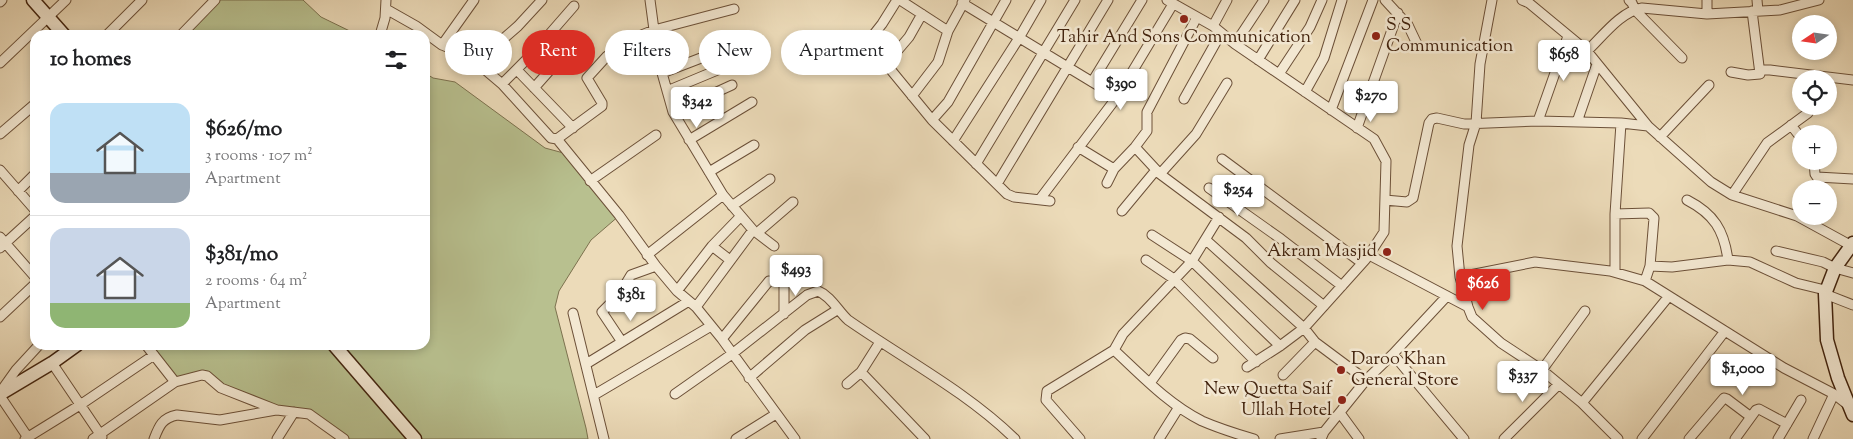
<!DOCTYPE html>
<html lang="en">
<head>
<meta charset="utf-8">
<style>
  body { margin:0; font-family:"Sorts Mill Goudy",serif; background:#f6f6f6; color:#202124; height:100vh; display:flex; flex-direction:column; font-size:19px; white-space:nowrap }
  * { box-sizing:border-box; margin:0 }
  p { font-size:16px; color:#757577 }
  .icon { flex:none; width:28px; height:28px; fill:none; stroke:currentColor; stroke-width:2; stroke-linecap:round; stroke-linejoin:round }
  .map { position:relative; flex:1; overflow:hidden }
  .sheet { position:absolute; left:30px; top:30px; width:400px; height:320px; display:flex; flex-direction:column; background:#fff; border-radius:15px; box-shadow:0 2px 8px #0003 }
  .sheet>* { flex:none }
  .hud { position:absolute; left:445px; top:30px; width:475px; height:45px; display:flex; gap:10px }
  .needle { width:32px; rotate:257deg }
  .controls { position:absolute; left:1792px; top:15px; display:grid; gap:10px }
  .controls a { display:grid; place-items:center; width:45px; height:45px; border-radius:50%; background:#fff; box-shadow:0 2px 8px #0003; font-size:25px }
  .price { position:absolute; translate:-50% -42px; padding:0 11px; border-radius:5px; background:#fff; color:#222; font-size:16px; line-height:32px; filter:drop-shadow(0 1px 2px #0008) }
  .price::after { content:''; position:absolute; left:50%; top:30px; width:15px; height:11px; margin-left:-8px; background:inherit; clip-path:polygon(0 0,100% 0,50% 100%) }
  .price.active { background:#d93025; color:#fff }
  ul { padding:0; list-style:none }
  li { display:flex; align-items:center; gap:15px; height:125px; padding:0 20px }
  li+li { border-top:1px solid #e0e0e0 }
  li span { display:grid; place-items:center; flex:none; width:140px; height:100px; border-radius:15px; color:#555 }
  li>.icon { margin-inline-start:auto }
  span .icon { width:60px; height:60px; fill:#fffc; stroke-width:1 }
  li b { font-size:21px }
  h2 { display:flex; justify-content:space-between; align-items:center; height:60px; padding:0 20px; font-size:21px }
  .pill { padding:0 18px; border-radius:22px; background:#fff; box-shadow:0 2px 8px #0003; font-size:18px; line-height:45px }
  .pill.active { background:#d93025; color:#fff }
  .map>svg:first-child { display:block }
</style>
</head>
<body>
<div class="map">
<svg width="1853" height="439" viewBox="0 0 1853 439">
  <rect width="100%" height="100%" fill="#ecdbb9"/>
  <filter id="stains"><feTurbulence type="fractalNoise" baseFrequency=".004" numOctaves="4"/><feColorMatrix values="0 0 0 0 .2 0 0 0 0 .09 0 0 0 0 .02 0 0 0 .5 -.17"/></filter>
  <radialGradient id="worn" r=".72"><stop offset=".6" stop-color="#630" stop-opacity="0"/><stop offset="1" stop-color="#630" stop-opacity=".3"/></radialGradient>
  <path fill="#b8c08f" stroke="#7c714e" d="M 215,0 L 303,0 L 321,17 L 358,35 L 179,35 Z
    M 425,73 L 433,78 L 455,82 L 545,148 L 571,155 L 620,215 L 591,240 L 559,291 L 555,307 L 586,428 L 588,439 L 342,439 L 308,414 L 276,411 L 206,377 L 174,382 L 145,345 L 425,345 Z"/>
  <g fill="none" stroke-linecap="round" stroke-linejoin="round">
    <defs>
      <path id="minor" d="M 650,0 L 654,30 L 662,73 L 673,112 L 723,195 L 753,230 L 774,246
        M 897,0 L 882,24 L 867,43 L 868,49 L 886,64 L 932,120 L 1007,194 L 1014,197 L 1050,201
        M 900,0 L 948,31
        M 1167,0 L 1213,26 L 1235,44 L 1374,139 L 1386,161 L 1384,232 L 1369,255 L 1468,307
        M 1385,0 L 1408,25 L 1417,44
        M 1492,0 L 1480,64 L 1476,123 L 1469,145 L 1457,246 L 1460,277 L 1468,307 L 1472,317 L 1501,343 L 1542,370 L 1582,403 L 1618,439
        M 1522,0 L 1529,3 L 1587,51 L 1648,126
        M 1629,0 L 1632,3 L 1635,10 L 1682,58
        M 1707,0 L 1707,14
        M 1757,0 L 1758,11
        M 0,2 L 2,0
        M 962,3 L 1117,97
        M 386,9 L 416,26 L 442,45 L 469,56 L 495,46 L 518,26 L 542,0
        M 1213,26 L 1227,0
        M 107,35 L 142,0
        M 181,35 L 215,0
        M 380,35 L 385,18 L 386,0
        M 629,40 L 654,30 L 734,9
        M 1235,44 L 1264,0
        M 442,45 L 474,0
        M 1587,51 C 1603,36 1620,12 1642,8 L 1707,14 L 1780,10 L 1819,0
        M 469,56 L 502,84 L 551,138 L 557,139 L 619,215 L 656,266 L 677,291 L 696,307 L 722,339 L 795,439
        M 1258,60 L 1295,0
        M 0,63 L 66,0
        M 886,64 L 909,37 L 922,14
        M 517,70 L 573,128
        M 1760,70 L 1770,70 L 1853,80
        M 1731,72 L 1748,75 L 1760,74 L 1752,11
        M 662,73 L 727,48
        M 1279,74 L 1310,27 L 1322,0
        M 1092,82 L 1142,0
        M 502,84 L 533,53 L 574,6
        M 534,88 L 558,61
        M 667,91 L 739,61
        M 1305,92 L 1324,58 L 1342,0
        M 912,96 L 938,62 L 948,31 L 965,0
        M 1184,99 L 1221,33
        M 1331,110 L 1373,0
        M 673,112 L 732,85
        M 932,120 L 948,102 L 1006,0
        M 1538,121 L 1568,36
        M 1577,122 L 1597,64
        M 1791,125 L 1801,138
        M 1357,128 L 1398,13
        M 0,134 L 35,104
        M 1660,137 L 1709,85
        M 557,139 L 602,106 L 602,103 L 587,78 L 607,56
        M 689,140 L 752,102
        M 953,141 L 1019,38 L 1041,0
        M 1078,147 L 1114,169
        M 1135,147 L 1160,174 L 1246,238 L 1271,263 L 1324,306
        M 1222,159 L 1362,263
        M 1814,161 L 1815,174 L 1817,177 L 1853,179
        M 976,164 L 1075,0
        M 0,170 L 35,210
        M 709,172 L 754,145
        M 1160,174 L 1196,134 L 1227,83
        M 590,181 L 656,135
        M 1107,183 L 1114,169 L 1135,147 L 1147,131 L 1147,112 L 1197,17
        M 997,184 L 1108,0
        M 1209,188 L 1281,239 L 1342,286
        M 18,191 L 35,174
        M 1732,195 L 1767,143 L 1808,113
        M 1040,199 L 1117,97 L 1173,4
        M 1385,200 L 1407,202 L 1413,198 L 1429,123 L 1432,119 L 1437,118 L 1464,124 L 1538,121 L 1621,123 L 1648,126 L 1711,182 L 1732,195 L 1797,216 L 1850,245
        M 1687,200 C 1714,214 1724,230 1728,260
        M 732,206 L 770,179
        M 1122,211 L 1156,170
        M 1615,214 L 1649,213 L 1654,218 L 1650,266 L 1645,281
        M 757,233 L 793,202
        M 1152,235 L 1192,261 L 1280,346
        M 0,237 L 35,277
        M 1206,240 L 1304,328 L 1315,342 L 1366,380
        M 712,246 L 730,260
        M 0,248 L 35,216
        M 1776,251 L 1823,262 L 1835,268 L 1853,273
        M 647,255 L 723,195
        M 1146,260 L 1174,279 L 1256,362
        M 1650,266 L 1672,267 L 1728,260 L 1750,262 L 1796,283 L 1825,290
        M 1615,272 L 1615,214 L 1621,123
        M 1460,277 L 1535,262 L 1610,271 L 1645,281 L 1784,368 L 1834,394 L 1848,405
        M 677,291 L 712,246 L 741,216
        M 1825,294 L 1853,305
        M 696,307 L 753,230
        M 573,313 L 604,439
        M 784,314 L 784,280
        M 0,317 L 35,284
        M 722,339 L 769,281
        M 622,342 L 602,312 L 619,295 L 631,275 L 656,266
        M 146,345 L 175,382
        M 1114,350 C 1141,375 1168,404 1202,421 C 1218,428 1237,434 1254,439
        M 1393,354 L 1464,439
        M 52,363 L 102,437
        M 586,364 L 689,301
        M 1247,367 L 1280,346 L 1304,328 L 1366,259
        M 1542,370 L 1585,311
        M 861,372 L 925,439
        M 1283,375 L 1315,342
        M 749,378 L 805,330 L 837,310
        M 1150,383 L 1181,340 L 1185,338 L 1190,339 L 1213,358
        M 847,384 L 861,372 L 880,342
        M 1,391 L 16,370 L 39,345
        M 675,394 L 732,354 L 807,295 L 818,291 C 831,296 838,311 848,320 C 904,359 967,392 1015,439
        M 594,395 L 711,326
        M 0,396 L 29,439
        M 1582,403 L 1669,296
        M 1340,413 L 1359,439
        M 25,439 L 80,405 L 154,355
        M 93,439 L 175,382 L 202,375 L 207,376 L 221,388 L 277,410 L 309,414 L 344,439
        M 154,439 C 159,426 162,418 177,415 L 220,420 L 276,410
        M 277,439 L 294,412
        M 736,439 L 776,414
        M 1080,439 L 1046,400 L 1047,391 L 1114,350 L 1123,334 L 1192,261 L 1219,217
        M 1159,439 L 1179,407
        M 1280,439 L 1324,432
        M 1321,439 L 1324,432 L 1366,380 L 1393,354 L 1447,296
        M 1504,439 L 1559,384
        M 1642,439 L 1725,331
        M 1689,439 L 1724,398 L 1727,399 L 1751,417
        M 1735,439 L 1756,410 L 1759,409 L 1787,424
        M 1778,439 L 1801,400
        M 1813,439 L 1834,394"/>
      <path id="secondary" d="M 33,0 L 64,35
        M 1853,243 L 1835,268 L 1825,294 L 1827,340 L 1838,378 L 1853,415
        M 334,345 L 415,439
        M 0,394 L 52,363 L 77,345"/>
    </defs>
    <use href="#minor" stroke="#6c5038" stroke-width="11"/>
    <use href="#secondary" stroke="#41220d" stroke-width="15"/>
    <use href="#minor" stroke="#f3e8d2" stroke-width="9"/>
    <use href="#secondary" stroke="#f3e8d2" stroke-width="12"/>
  </g>
  <g fill="#8f2418" stroke="#f3e8d2" stroke-width="2">
    <circle cx="1184" cy="19" r="5"/>
    <circle cx="1376" cy="36" r="5"/>
    <circle cx="1387" cy="252" r="5"/>
    <circle cx="1341" cy="370" r="5"/>
    <circle cx="1342" cy="400" r="5"/>
  </g>
  <g text-anchor="middle" dominant-baseline="central" stroke-width="5" stroke-linejoin="round" paint-order="stroke">
    <g font-size="18" fill="#41220d" stroke="#f3e8d2" text-anchor="start">
      <text x="1386" y="26">S S<tspan x="1386" dy="21">Communication</tspan></text>
      <text x="1184" y="38" text-anchor="middle">Tahir And Sons Communication</text>
      <text x="1377" y="252" text-anchor="end">Akram Masjid</text>
      <text x="1351" y="360">Daroo Khan<tspan x="1351" dy="21">General Store</tspan></text>
      <text x="1332" y="390" text-anchor="end">New Quetta Saif<tspan x="1332" dy="21">Ullah Hotel</tspan></text>
    </g>
  </g>
  <rect width="100%" height="100%" filter="url(#stains)"/>
  <rect width="100%" height="100%" fill="url(#worn)"/>
</svg>
<div class="controls">
<a><svg class="needle" viewBox="-14 -14 28 28"><path d="M0-13l5 13h-10z" fill="#e53935"/><path d="M0 13l5-13h-10z" fill="#757577"/></svg></a>
<a><svg class="icon" aria-label="locate" viewBox="0 0 24 24"><circle cx="12" cy="12" r="6"/><path d="M12 2v4M12 18v4M2 12h4M18 12h4"/></svg></a>
<a>+</a>
<a>−</a>
</div>
<b class="price" style="left:1564px;top:82px">$658</b>
<b class="price" style="left:1121px;top:111px">$390</b>
<b class="price" style="left:1371px;top:123px">$270</b>
<b class="price" style="left:697px;top:129px">$342</b>
<b class="price" style="left:1238px;top:217px">$254</b>
<b class="price" style="left:796px;top:297px">$493</b>
<b class="price active" style="left:1483px;top:311px">$626</b>
<b class="price" style="left:631px;top:322px">$381</b>
<b class="price" style="left:1743px;top:396px">$1,000</b>
<b class="price" style="left:1523px;top:403px">$337</b>
<div class="hud">
<a class="pill">Buy</a>
<a class="pill active">Rent</a>
<a class="pill">Filters</a>
<a class="pill">New</a>
<a class="pill">Apartment</a>
</div>
<section class="sheet">
<h2>10 homes<svg class="icon" aria-label="filters" viewBox="0 0 24 24"><path d="M4 7h16M4 17h16"/><circle cx="9" cy="7" r="2"/><circle cx="15" cy="17" r="2"/></svg></h2>
<ul>
<li><span style="background:linear-gradient(#bfe0f5 70%,#9aa5b1 0)"><svg class="icon" aria-label="home" viewBox="0 0 24 24"><path d="M3 11l9-7 9 7M6 9v11h12V9"/></svg></span><div><b>$626/mo</b><p>3 rooms · 107 m²</p><p>Apartment</p></div></li>
<li><span style="background:linear-gradient(#c9d6e8 75%,#8fb573 0)"><svg class="icon" aria-label="home" viewBox="0 0 24 24"><path d="M3 11l9-7 9 7M6 9v11h12V9"/></svg></span><div><b>$381/mo</b><p>2 rooms · 64 m²</p><p>Apartment</p></div></li>
</ul>
</section>
</div>
</body>
</html>
